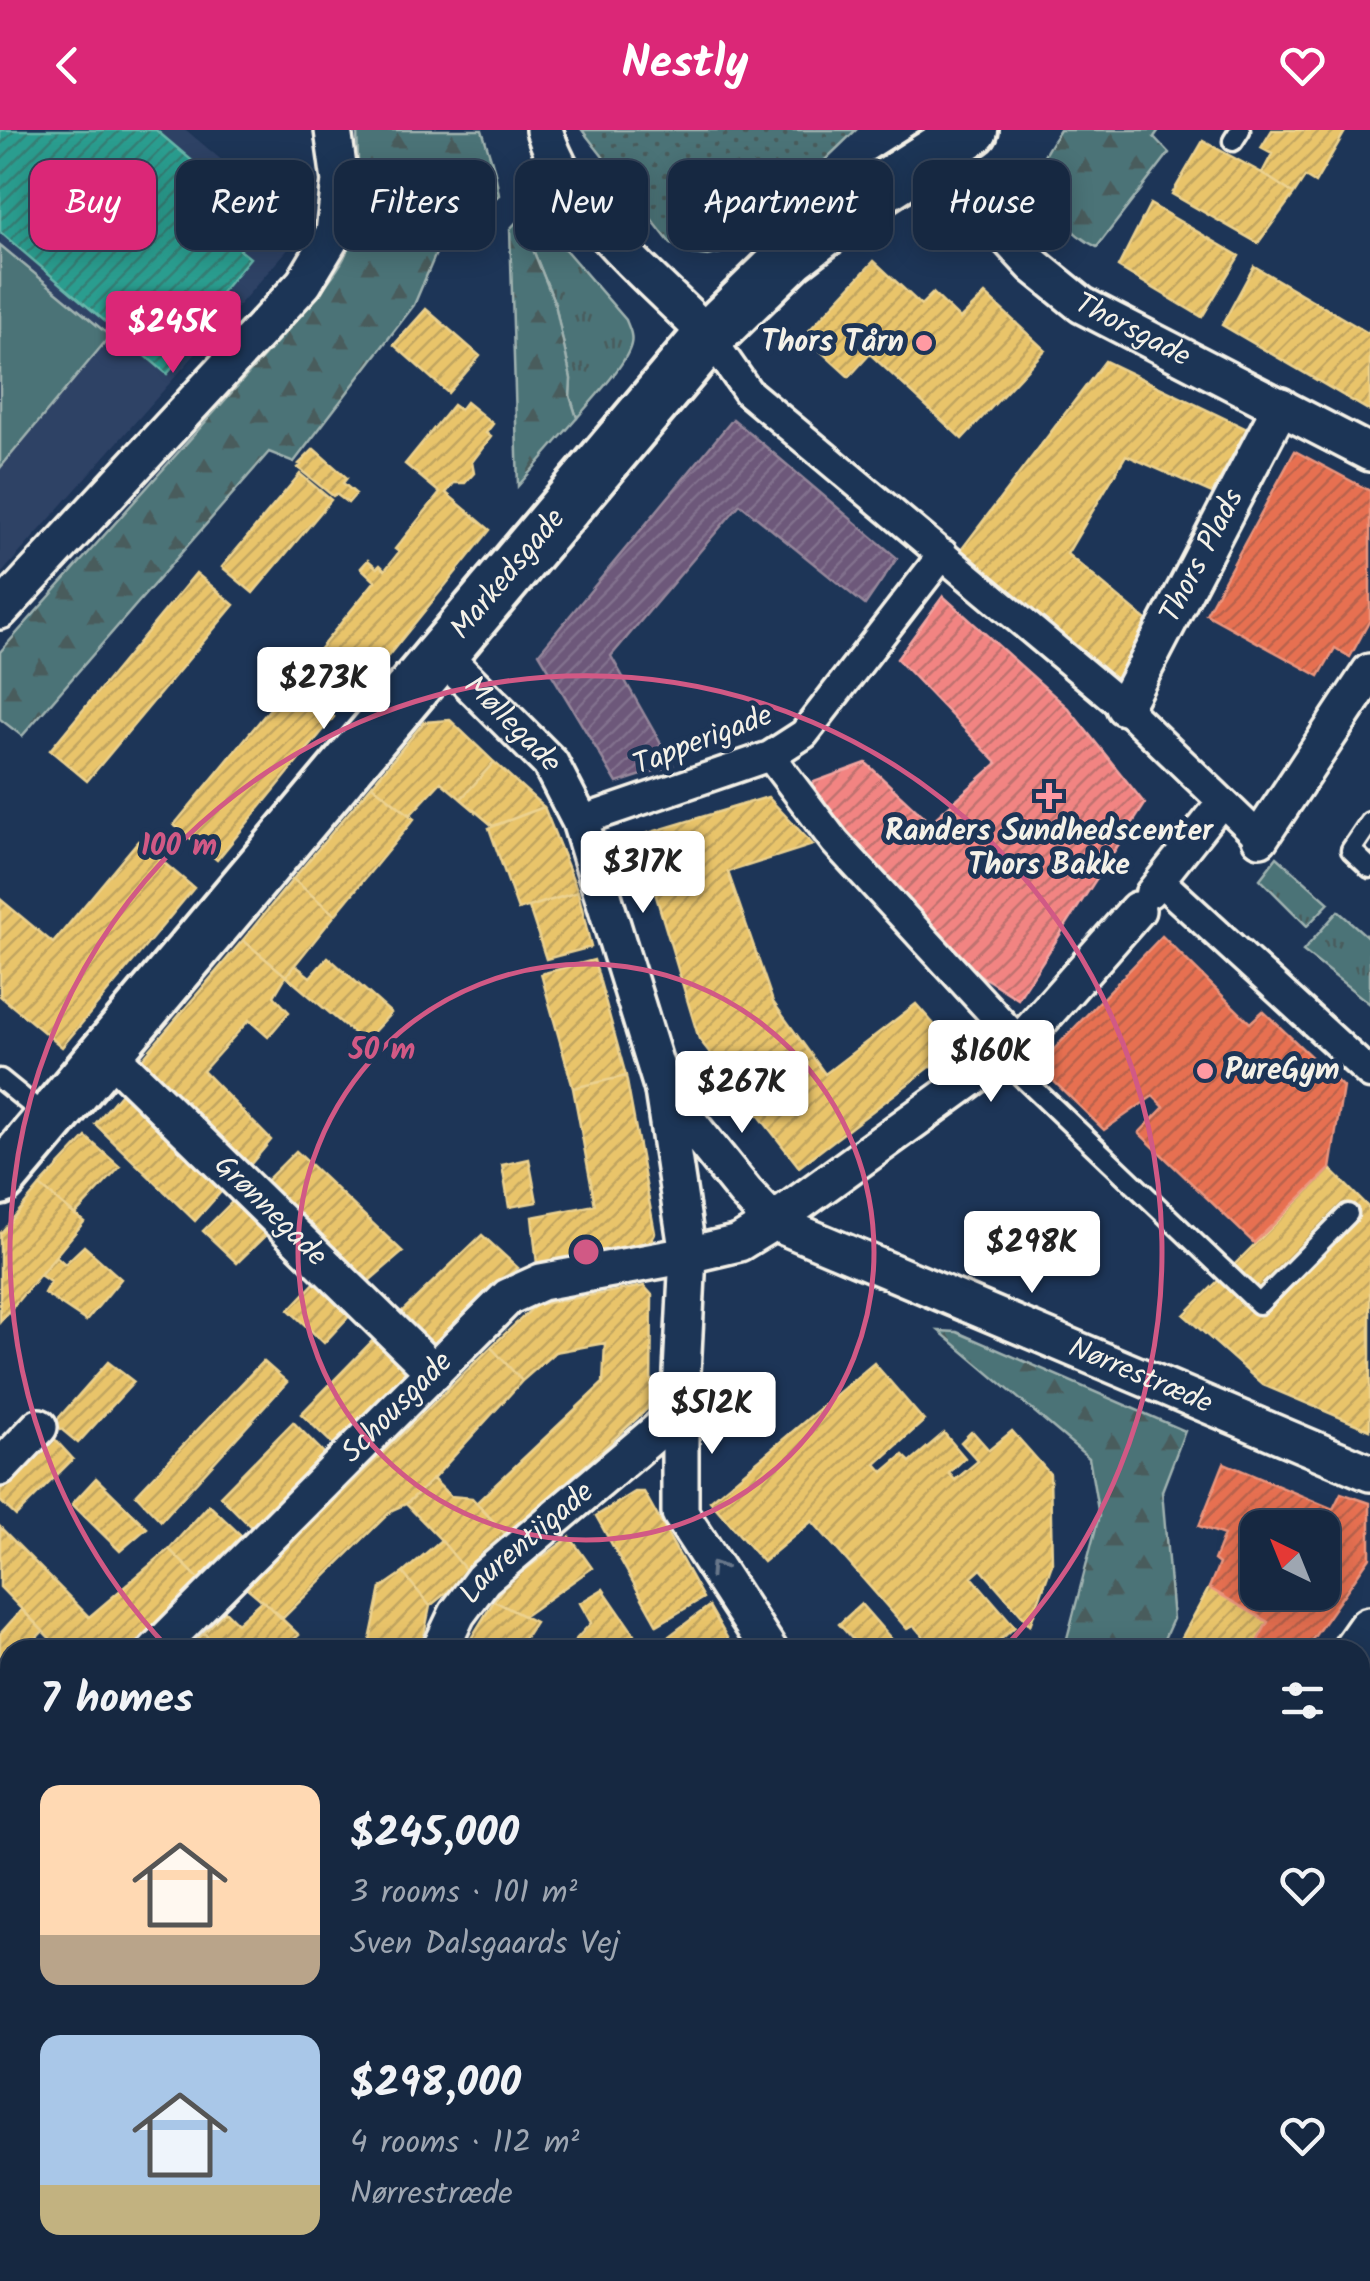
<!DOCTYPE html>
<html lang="en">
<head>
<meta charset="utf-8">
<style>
  body { margin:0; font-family:Kalam,sans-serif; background:#1f3048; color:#f1f3f6; height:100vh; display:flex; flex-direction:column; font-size:38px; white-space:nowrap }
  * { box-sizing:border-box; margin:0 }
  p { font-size:32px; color:#9ea6b1 }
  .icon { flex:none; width:55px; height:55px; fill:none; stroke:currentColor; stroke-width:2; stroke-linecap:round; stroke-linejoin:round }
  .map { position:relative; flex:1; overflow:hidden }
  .drawer { position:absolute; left:0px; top:1510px; width:1370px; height:642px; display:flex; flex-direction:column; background:#162841; border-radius:30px 30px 0 0; box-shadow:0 5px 25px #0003,0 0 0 2px #35445a }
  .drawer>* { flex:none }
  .banner { position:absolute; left:30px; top:30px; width:1310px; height:90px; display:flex; gap:20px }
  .needle { width:65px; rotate:317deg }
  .fabs { position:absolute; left:1240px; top:1380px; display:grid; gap:20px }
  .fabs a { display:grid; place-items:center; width:100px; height:100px; border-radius:20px; background:#162841; box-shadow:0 5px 25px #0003,0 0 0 2px #35445a; font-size:50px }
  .price { position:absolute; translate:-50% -85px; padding:0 22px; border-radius:10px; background:#fff; color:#222; font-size:32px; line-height:65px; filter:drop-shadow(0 2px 5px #0008) }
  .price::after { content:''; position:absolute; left:50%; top:60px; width:30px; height:22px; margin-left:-15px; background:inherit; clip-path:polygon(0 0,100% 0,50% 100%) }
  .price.selected { background:#db2777; color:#fff }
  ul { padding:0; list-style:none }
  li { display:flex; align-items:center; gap:30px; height:250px; padding:0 40px }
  li span { display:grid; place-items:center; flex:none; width:280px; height:200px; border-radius:20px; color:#555 }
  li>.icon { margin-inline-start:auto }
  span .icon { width:120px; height:120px; fill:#fffc; stroke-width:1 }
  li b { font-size:42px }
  h2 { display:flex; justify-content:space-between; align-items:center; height:120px; padding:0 40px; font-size:42px }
  .chip { padding:0 35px; border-radius:20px; background:#162841; box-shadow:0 5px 25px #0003,0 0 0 2px #35445a; font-size:35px; line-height:90px }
  .chip.selected { background:#db2777; color:#fff }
  header { display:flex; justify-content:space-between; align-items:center; height:130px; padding:0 40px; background:#db2777; color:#fff; font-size:45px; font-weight:800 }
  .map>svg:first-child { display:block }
</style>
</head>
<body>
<header><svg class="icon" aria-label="back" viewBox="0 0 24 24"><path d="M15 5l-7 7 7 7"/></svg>Nestly<svg class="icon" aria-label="heart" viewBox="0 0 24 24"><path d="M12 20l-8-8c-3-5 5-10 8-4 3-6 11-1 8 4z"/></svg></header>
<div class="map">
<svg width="1370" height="2151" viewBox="0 0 1370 2151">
  <defs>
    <pattern id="grass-tufts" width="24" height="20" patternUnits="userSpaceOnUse" patternTransform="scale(2.5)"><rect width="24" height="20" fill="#4b7377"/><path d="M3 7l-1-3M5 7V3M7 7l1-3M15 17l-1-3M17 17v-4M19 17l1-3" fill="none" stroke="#4a5b5c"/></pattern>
    <pattern id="forest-firs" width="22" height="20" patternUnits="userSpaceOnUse" patternTransform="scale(2.5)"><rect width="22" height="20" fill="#4b7377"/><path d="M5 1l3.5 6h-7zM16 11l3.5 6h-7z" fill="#4a5b5c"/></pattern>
    <pattern id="park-dots" width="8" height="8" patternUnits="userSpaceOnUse" patternTransform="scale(2.5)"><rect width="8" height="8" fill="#4b7377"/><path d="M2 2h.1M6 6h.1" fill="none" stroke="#4a5b5c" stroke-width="1.8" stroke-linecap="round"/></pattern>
    <pattern id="homes-hatch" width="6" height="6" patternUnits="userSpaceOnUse" patternTransform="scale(2.5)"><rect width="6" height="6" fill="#e9c46a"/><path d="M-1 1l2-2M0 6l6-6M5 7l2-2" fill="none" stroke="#c1a561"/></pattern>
    <pattern id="shops-hatch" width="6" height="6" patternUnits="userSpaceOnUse" patternTransform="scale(2.5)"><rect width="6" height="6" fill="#e76f51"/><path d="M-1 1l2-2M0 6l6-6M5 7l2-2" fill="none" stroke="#b8634e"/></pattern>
    <pattern id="offices-hatch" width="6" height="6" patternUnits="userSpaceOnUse" patternTransform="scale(2.5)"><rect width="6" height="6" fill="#6d597a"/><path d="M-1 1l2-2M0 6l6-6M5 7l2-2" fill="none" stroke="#82718d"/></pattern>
    <pattern id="schools-hatch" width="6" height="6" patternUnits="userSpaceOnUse" patternTransform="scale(2.5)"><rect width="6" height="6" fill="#2a9d8f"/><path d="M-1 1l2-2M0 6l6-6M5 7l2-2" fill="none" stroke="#357f75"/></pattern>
    <pattern id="health-hatch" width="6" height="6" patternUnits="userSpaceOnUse" patternTransform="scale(2.5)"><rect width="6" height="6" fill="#f28482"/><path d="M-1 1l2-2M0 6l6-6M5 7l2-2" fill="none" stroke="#bf7270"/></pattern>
    <pattern id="public-hatch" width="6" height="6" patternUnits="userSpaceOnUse" patternTransform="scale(2.5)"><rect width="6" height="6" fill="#457b9d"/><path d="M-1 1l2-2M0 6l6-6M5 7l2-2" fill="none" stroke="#476476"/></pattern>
  </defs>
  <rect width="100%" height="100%" fill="#1d3557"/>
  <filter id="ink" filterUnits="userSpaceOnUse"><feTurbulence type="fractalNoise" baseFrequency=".01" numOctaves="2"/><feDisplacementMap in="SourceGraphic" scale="20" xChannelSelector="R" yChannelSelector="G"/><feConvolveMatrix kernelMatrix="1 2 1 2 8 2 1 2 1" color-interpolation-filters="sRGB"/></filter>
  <g filter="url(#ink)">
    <path fill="#2f4265" d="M 0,0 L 186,0 L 251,55 L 291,116 L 0,445 Z"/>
    <path fill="url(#grass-tufts)" stroke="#a0b2b0" stroke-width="2.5" d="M 531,80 L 626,190 C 629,198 633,205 631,214 C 627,234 591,271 577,288 L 570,266 L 571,249 L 555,174 L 525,100 L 522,86 Z
      M 1277,727 L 1329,773 L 1307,796 L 1260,749 Z
      M 1338,781 L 1370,809 L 1370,874 L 1303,821 Z"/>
    <path fill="url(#forest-firs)" stroke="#a0b2b0" stroke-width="2.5" d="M 357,0 L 482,0 L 495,42 L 499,65 L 437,121 L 414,175 L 294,332 L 269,322 L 22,606 L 0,589 L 0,522 L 316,168 C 325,155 337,142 344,128 C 363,89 358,42 357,0 Z
      M 1060,0 L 1159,0 L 1154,7 L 1169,23 L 1097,117 C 1073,106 1039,72 1040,43 C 1040,27 1052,13 1060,0 Z
      M 522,86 L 525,100 L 555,174 L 571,249 L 570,266 L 577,288 L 518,356 L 510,99 Z
      M 939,1201 L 957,1202 L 1185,1301 L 1162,1361 L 1173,1489 L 1159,1520 L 1064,1520 L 1099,1386 L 1089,1328 Z"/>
    <path fill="url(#park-dots)" stroke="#a0b2b0" stroke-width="2.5" d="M 582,0 L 856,0 L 766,87 L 725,122 L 708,126 L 692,124 L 671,114 Z"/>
    <path fill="#4b7377" stroke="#a0b2b0" stroke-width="2.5" d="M 0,115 L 110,206 L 0,338 Z"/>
    <path fill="url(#homes-hatch)" stroke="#ecd290" stroke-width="2.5" d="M 1272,0 L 1346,0 L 1315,53 L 1305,47 L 1294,64 L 1262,43 L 1272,24 L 1261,18 Z
      M 1203,11 L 1262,43 L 1294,64 L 1258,113 L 1172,64 Z
      M 1150,74 L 1239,126 L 1202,187 L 1118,137 Z
      M 874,131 L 921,175 L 933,163 L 960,189 L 985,164 L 1045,220 L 962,309 L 870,224 L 849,247 L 804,206 Z
      M 1254,136 L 1368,203 L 1370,199 L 1370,281 L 1222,195 Z
      M 426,179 L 480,226 L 448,263 L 394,215 Z
      M 1105,231 L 1247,299 L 1212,363 L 1126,325 L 1067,424 L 1146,490 L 1118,558 L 955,428 Z
      M 466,272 L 493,294 L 486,303 L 491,307 L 472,332 L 474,343 L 465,353 L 454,353 L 446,363 L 490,400 L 359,562 L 314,526 L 375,451 L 361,438 L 368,430 L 377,438 L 380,435 L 385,440 L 399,422 L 395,419 L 440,363 L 405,334 L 453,275 L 460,280 Z
      M 314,319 L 347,348 L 343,353 L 356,364 L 348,373 L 336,364 L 333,366 L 298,338 L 301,335 L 299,334 Z
      M 300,344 L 331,370 L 253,463 L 222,437 Z
      M 196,443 L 234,475 L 87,651 L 50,620 Z
      M 292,552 L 334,587 L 217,730 L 174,695 Z
      M 450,590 L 494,632 L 461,669 L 441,652 L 410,685 L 372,655 L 424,592 Z
      M 494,632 L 544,677 L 493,696 L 461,669 Z
      M 372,655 L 414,689 L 335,785 L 293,749 Z
      M 768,667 L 813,715 L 728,742 L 773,872 L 825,944 L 916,874 L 955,918 L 799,1037 L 699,909 L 638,706 Z
      M 544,677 L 578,762 L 518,780 L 489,698 Z
      M 138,711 L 194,758 L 62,917 L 0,866 L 0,769 L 53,813 Z
      M 293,749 L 335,785 L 286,846 L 243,810 Z
      M 578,762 L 591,817 L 546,829 L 529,777 Z
      M 243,810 L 286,846 L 274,866 L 289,882 L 268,907 L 249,890 L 203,941 L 271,1010 L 245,1041 L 138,934 Z
      M 328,827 L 391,883 L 364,912 L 286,846 L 295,835 L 310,847 Z
      M 594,830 L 626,946 L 573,958 L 541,844 Z
      M 626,946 L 655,1103 L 647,1118 L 537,1134 L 532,1087 L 595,1075 L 573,958 Z
      M 127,956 L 227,1055 L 195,1091 L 95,994 Z
      M 86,1007 L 120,1037 L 75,1085 L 40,1056 Z
      M 296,1021 L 403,1122 L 363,1156 L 261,1056 Z
      M 529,1029 L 537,1072 L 509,1077 L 502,1035 Z
      M 1330,1039 L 1370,1079 L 1370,1300 L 1263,1255 L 1184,1185 Z
      M 40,1056 L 84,1092 L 0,1192 L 0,1104 Z
      M 239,1065 L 272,1099 L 237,1133 L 203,1101 Z
      M 482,1105 L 518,1138 L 491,1159 L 429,1224 L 395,1188 Z
      M 84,1116 L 121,1149 L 86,1191 L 44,1163 L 50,1152 L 40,1145 L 56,1126 L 65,1134 Z
      M 322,1145 L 353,1182 L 324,1213 L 289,1180 Z
      M 644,1156 L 652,1165 L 651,1265 L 647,1279 L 507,1406 L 476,1373 L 603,1253 L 605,1213 L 555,1222 L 522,1251 L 491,1217 L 536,1175 Z
      M 380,1203 L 414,1239 L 335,1316 L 301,1284 Z
      M 491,1217 L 522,1251 L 433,1349 L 406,1374 L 392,1380 L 283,1488 L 246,1457 Z
      M 263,1231 L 287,1252 L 161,1391 L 136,1365 Z
      M 108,1232 L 134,1252 L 78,1313 L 54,1293 Z
      M 874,1233 L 924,1291 L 876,1334 L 883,1342 L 903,1325 L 910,1332 L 944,1303 L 965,1328 L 949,1343 L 955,1350 L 978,1331 L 961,1312 L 971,1302 L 973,1302 L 989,1320 L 1012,1301 L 1050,1344 L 1052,1434 L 1030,1495 L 981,1439 L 972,1447 L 1015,1497 L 989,1520 L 935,1520 L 914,1496 L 907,1499 L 812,1391 L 763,1432 L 710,1371 Z
      M 293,1292 L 325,1324 L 252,1398 L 220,1366 Z
      M 51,1305 L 73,1329 L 16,1386 L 0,1371 L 0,1354 Z
      M 96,1348 L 147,1398 L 120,1421 L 72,1374 Z
      M 433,1349 L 450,1366 L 472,1368 L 507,1406 L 469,1444 L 441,1410 L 406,1374 Z
      M 635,1362 L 644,1362 L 703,1468 L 657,1495 L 596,1386 Z
      M 209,1375 L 244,1408 L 201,1451 L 169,1419 Z
      M 0,1397 L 89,1487 L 169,1419 L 201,1451 L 128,1520 L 57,1520 L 59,1518 L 0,1457 Z
      M 570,1407 L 592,1438 L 524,1486 L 494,1471 L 506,1454 Z
      M 441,1410 L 469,1444 L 430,1476 L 403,1443 Z
      M 403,1443 L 430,1476 L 421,1520 L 368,1520 L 381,1458 Z
      M 1209,1458 L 1268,1492 L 1252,1520 L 1175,1520 Z
      M 603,1459 L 634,1504 L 629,1520 L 566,1520 L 591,1493 L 580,1473 Z
      M 262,1470 L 299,1505 L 283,1520 L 221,1520 L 204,1503 L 225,1481 L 237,1493 Z
      M 494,1471 L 535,1492 L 517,1520 L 464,1520 Z
      M 861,1474 L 894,1512 L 886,1520 L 862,1520 L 839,1494 Z
      M 709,1476 L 734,1520 L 671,1520 L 665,1509 Z
      M 22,1479 L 43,1501 L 25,1520 L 10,1520 L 10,1536 L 0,1547 L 0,1504 Z
      M 204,1503 L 221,1520 L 186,1520 Z
      M 10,1571 L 10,1638 L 0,1649 L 0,1581 Z
      M 10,1706 L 10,1900 L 0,1899 L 0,1777 L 8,1708 Z
      M 1360,1900 L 1370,1906 L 1370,1989 L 1360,1984 Z
      M 10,1944 L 10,2013 L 0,2019 L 0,1949 Z
      M 158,2142 L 201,2142 L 195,2151 L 151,2151 Z
      M 308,2142 L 352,2142 L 353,2144 L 345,2149 L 346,2151 L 294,2151 Z
      M 399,2142 L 499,2142 L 483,2151 L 384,2151 Z
      M 604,2142 L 679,2142 L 684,2151 L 586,2151 Z
      M 932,2142 L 1000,2142 L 996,2151 L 928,2151 Z
      M 1032,2142 L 1062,2142 L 1059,2151 L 1029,2151 Z
      M 1182,2142 L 1249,2142 L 1243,2151 L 1203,2151 Z"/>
    <path fill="url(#shops-hatch)" stroke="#eb967e" stroke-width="2.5" fill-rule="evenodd" d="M 1295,321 L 1370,361 L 1370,490 L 1350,527 L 1335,518 L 1319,546 L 1206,484 Z
      M 1162,806 L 1250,893 L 1263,881 L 1343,957 L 1330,1039 L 1254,1113 L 1139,1003 L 1164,977 L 1153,966 L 1104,1000 L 1038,936 Z
      M 1224,1333 L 1333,1379 L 1341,1363 L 1370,1373 L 1370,1427 L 1305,1520 L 1276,1520 L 1258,1510 L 1268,1492 L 1209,1458 L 1219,1434 L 1214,1430 L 1224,1405 L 1199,1396 ZM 1258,1398 L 1322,1398 L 1322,1462 L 1258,1462 Z
      M 1370,1581 L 1370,1704 L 1360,1721 L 1360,1598 Z"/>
    <path fill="url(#offices-hatch)" stroke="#96879b" stroke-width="2.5" d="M 733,289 L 897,428 L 865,475 L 740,374 L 611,526 L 673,635 L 617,653 L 539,523 Z"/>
    <path fill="url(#schools-hatch)" stroke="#67b6aa" stroke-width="2.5" d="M 0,0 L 156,0 L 264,92 L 240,120 L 250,128 L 183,208 L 192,215 L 167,244 L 0,102 Z"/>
    <path fill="url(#health-hatch)" stroke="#f3a5a1" stroke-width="2.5" d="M 943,466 L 1068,578 L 1145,674 L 1018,869 L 963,834 L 795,659 L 866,633 L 930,693 L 997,633 L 897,529 Z"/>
    <path fill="url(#public-hatch)" stroke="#7a9eb4" stroke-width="2.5" d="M 1370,2084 L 1370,2151 L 1320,2151 L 1327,2142 L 1360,2142 L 1360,2098 Z"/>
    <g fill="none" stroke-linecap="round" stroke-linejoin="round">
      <defs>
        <path id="service" d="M 1233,11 L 1240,0
          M 1370,692 L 1351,720 L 1370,738
          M 1001,927 L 1259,1174 L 1348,1084
          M 0,949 L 48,988"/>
        <path id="pedestrian" d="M 709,206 L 748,262 L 1124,577 L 1260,708
          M 770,626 L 835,712 L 1020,913
          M 580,691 L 770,626 L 804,604 L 943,424
          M 1160,751 L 1370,944
          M 1150,763 L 1222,672"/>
        <g id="minor">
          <path d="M 544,0 C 571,86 648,144 709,206"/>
          <path id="s1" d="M 947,15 L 998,97 L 1034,136 L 1082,175 L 1370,323"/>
          <path d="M 0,481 L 304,153 L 334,103 L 340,51 L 333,0"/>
          <path id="s2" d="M 441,524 L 550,633 L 580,691 L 663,960 L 688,1125 L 680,1282 L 680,1383 L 769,1520"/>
          <path id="s3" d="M 1124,577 L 1281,276"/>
          <path d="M 1260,708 L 1370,542"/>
          <path id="s4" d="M 107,922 L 434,1242"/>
          <path d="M 663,960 L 745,1062 L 773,1092 L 1020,913 L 1137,780"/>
          <path d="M 0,1338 L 39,1297"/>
          <path id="s5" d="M 156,1520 L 508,1167 L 541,1152 L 688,1125 L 739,1113 L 773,1092 L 1370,1343"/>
          <path id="s6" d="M 440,1520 L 457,1484 L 483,1449 L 680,1282"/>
          <path d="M 0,1676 L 10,1666"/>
          <path d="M 0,1919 L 10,1921"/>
          <path d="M 1360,2030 L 1370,2036"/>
          <path d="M 786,2142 L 811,2151"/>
          <path d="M 533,2151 L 550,2142"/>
          <path d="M 901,2151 L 905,2142"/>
        </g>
        <path id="tertiary" d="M 1356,1520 L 1370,1500
          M 0,2075 L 10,2070"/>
        <g id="secondary">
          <path id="s7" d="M 0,1049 L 709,206 L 791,126 L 876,61 L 972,0"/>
        </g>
      </defs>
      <use href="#service" stroke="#f4f1e8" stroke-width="25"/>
      <use href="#pedestrian" stroke="#f4f1e8" stroke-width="35"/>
      <use href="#minor" stroke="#f4f1e8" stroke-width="42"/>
      <use href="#tertiary" stroke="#f4f1e8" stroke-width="52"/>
      <use href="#secondary" stroke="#f4f1e8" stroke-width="58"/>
      <use href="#service" stroke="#1d3557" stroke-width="18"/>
      <use href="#pedestrian" stroke="#1d3557" stroke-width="28"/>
      <use href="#minor" stroke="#1d3557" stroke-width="35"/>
      <use href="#tertiary" stroke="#1d3557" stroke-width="45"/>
      <use href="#secondary" stroke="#1d3557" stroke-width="50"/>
    </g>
    <defs><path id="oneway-chevron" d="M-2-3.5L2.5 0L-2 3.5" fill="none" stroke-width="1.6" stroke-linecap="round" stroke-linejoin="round" transform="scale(2.5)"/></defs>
    <use stroke="#68778a" href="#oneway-chevron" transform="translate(716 1438) rotate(-123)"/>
  </g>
  <g fill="none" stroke="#d15985" stroke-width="5">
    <circle cx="586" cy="1122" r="288"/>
    <path d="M168 1518A576 576 0 1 1 1004 1518"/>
  </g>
  <g fill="#ff9aa2" stroke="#1d3557" stroke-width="4">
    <circle cx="924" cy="213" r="10"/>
    <path d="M1044 651h10v10h10v10h-10v10h-10v-10h-10v-10h10z"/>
    <circle cx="1205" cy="941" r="10"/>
  </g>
  <g text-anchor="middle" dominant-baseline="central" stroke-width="10" stroke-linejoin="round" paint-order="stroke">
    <g font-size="30" fill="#f4f1e8" stroke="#1d3557">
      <text stroke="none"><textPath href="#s1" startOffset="268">Thorsgade</textPath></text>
      <text stroke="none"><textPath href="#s3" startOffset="170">Thors Plads</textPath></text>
      <text stroke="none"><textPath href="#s7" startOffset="790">Markedsgade</textPath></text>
      <text stroke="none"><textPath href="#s2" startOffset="100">Møllegade</textPath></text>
      <text transform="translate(703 611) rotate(-21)">Tapperigade</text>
      <text stroke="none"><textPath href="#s4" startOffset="228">Grønnegade</textPath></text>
      <text stroke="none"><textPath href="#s5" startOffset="1175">Nørrestræde</textPath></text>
      <text stroke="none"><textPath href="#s5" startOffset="342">Schousgade</textPath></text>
      <text stroke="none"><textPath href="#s6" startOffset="140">Laurentiigade</textPath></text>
    </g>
    <g font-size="30" font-weight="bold" fill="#f4f1e8" stroke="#1d3557" text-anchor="end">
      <text x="904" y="213">Thors Tårn</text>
      <text x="1049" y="702" text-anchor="middle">Randers Sundhedscenter<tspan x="1049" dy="34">Thors Bakke</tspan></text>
      <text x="1225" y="941" text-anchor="start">PureGym</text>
    </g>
  </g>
  <circle cx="586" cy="1122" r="15" fill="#d15985" stroke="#1d3557" stroke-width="5"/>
  <g font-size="30" text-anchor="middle" font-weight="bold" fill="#d15985" stroke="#1d3557" stroke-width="10" stroke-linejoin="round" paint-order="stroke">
    <text x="179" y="725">100 m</text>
    <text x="382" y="929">50 m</text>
  </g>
</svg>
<div class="fabs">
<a><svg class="needle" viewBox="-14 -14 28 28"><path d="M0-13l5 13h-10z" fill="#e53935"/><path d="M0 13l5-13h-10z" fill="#9ea6b1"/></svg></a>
</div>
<b class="price selected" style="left:173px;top:246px">$245K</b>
<b class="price" style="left:324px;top:602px">$273K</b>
<b class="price" style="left:643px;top:786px">$317K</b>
<b class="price" style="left:991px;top:975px">$160K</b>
<b class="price" style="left:742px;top:1006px">$267K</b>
<b class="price" style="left:1032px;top:1166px">$298K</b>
<b class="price" style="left:712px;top:1327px">$512K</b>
<div class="banner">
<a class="chip selected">Buy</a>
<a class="chip">Rent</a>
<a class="chip">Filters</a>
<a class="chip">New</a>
<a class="chip">Apartment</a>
<a class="chip">House</a>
</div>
<section class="drawer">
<h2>7 homes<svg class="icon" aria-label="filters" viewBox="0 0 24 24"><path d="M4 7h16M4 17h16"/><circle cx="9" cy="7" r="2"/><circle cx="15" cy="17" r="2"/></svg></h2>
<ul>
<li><span style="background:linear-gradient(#ffd9b3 75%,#b9a48a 0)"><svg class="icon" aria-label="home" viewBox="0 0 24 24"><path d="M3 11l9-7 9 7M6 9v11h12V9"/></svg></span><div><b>$245,000</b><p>3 rooms · 101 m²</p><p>Sven Dalsgaards Vej</p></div><svg class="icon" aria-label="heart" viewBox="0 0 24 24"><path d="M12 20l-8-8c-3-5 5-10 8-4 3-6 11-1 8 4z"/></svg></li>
<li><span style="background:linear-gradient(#a9c7e8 75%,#c2b280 0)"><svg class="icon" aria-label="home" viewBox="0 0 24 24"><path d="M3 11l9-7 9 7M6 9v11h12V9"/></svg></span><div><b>$298,000</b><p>4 rooms · 112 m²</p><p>Nørrestræde</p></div><svg class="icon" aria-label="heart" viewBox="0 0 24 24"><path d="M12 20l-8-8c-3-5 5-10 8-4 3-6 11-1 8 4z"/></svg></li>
</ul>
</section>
</div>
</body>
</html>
